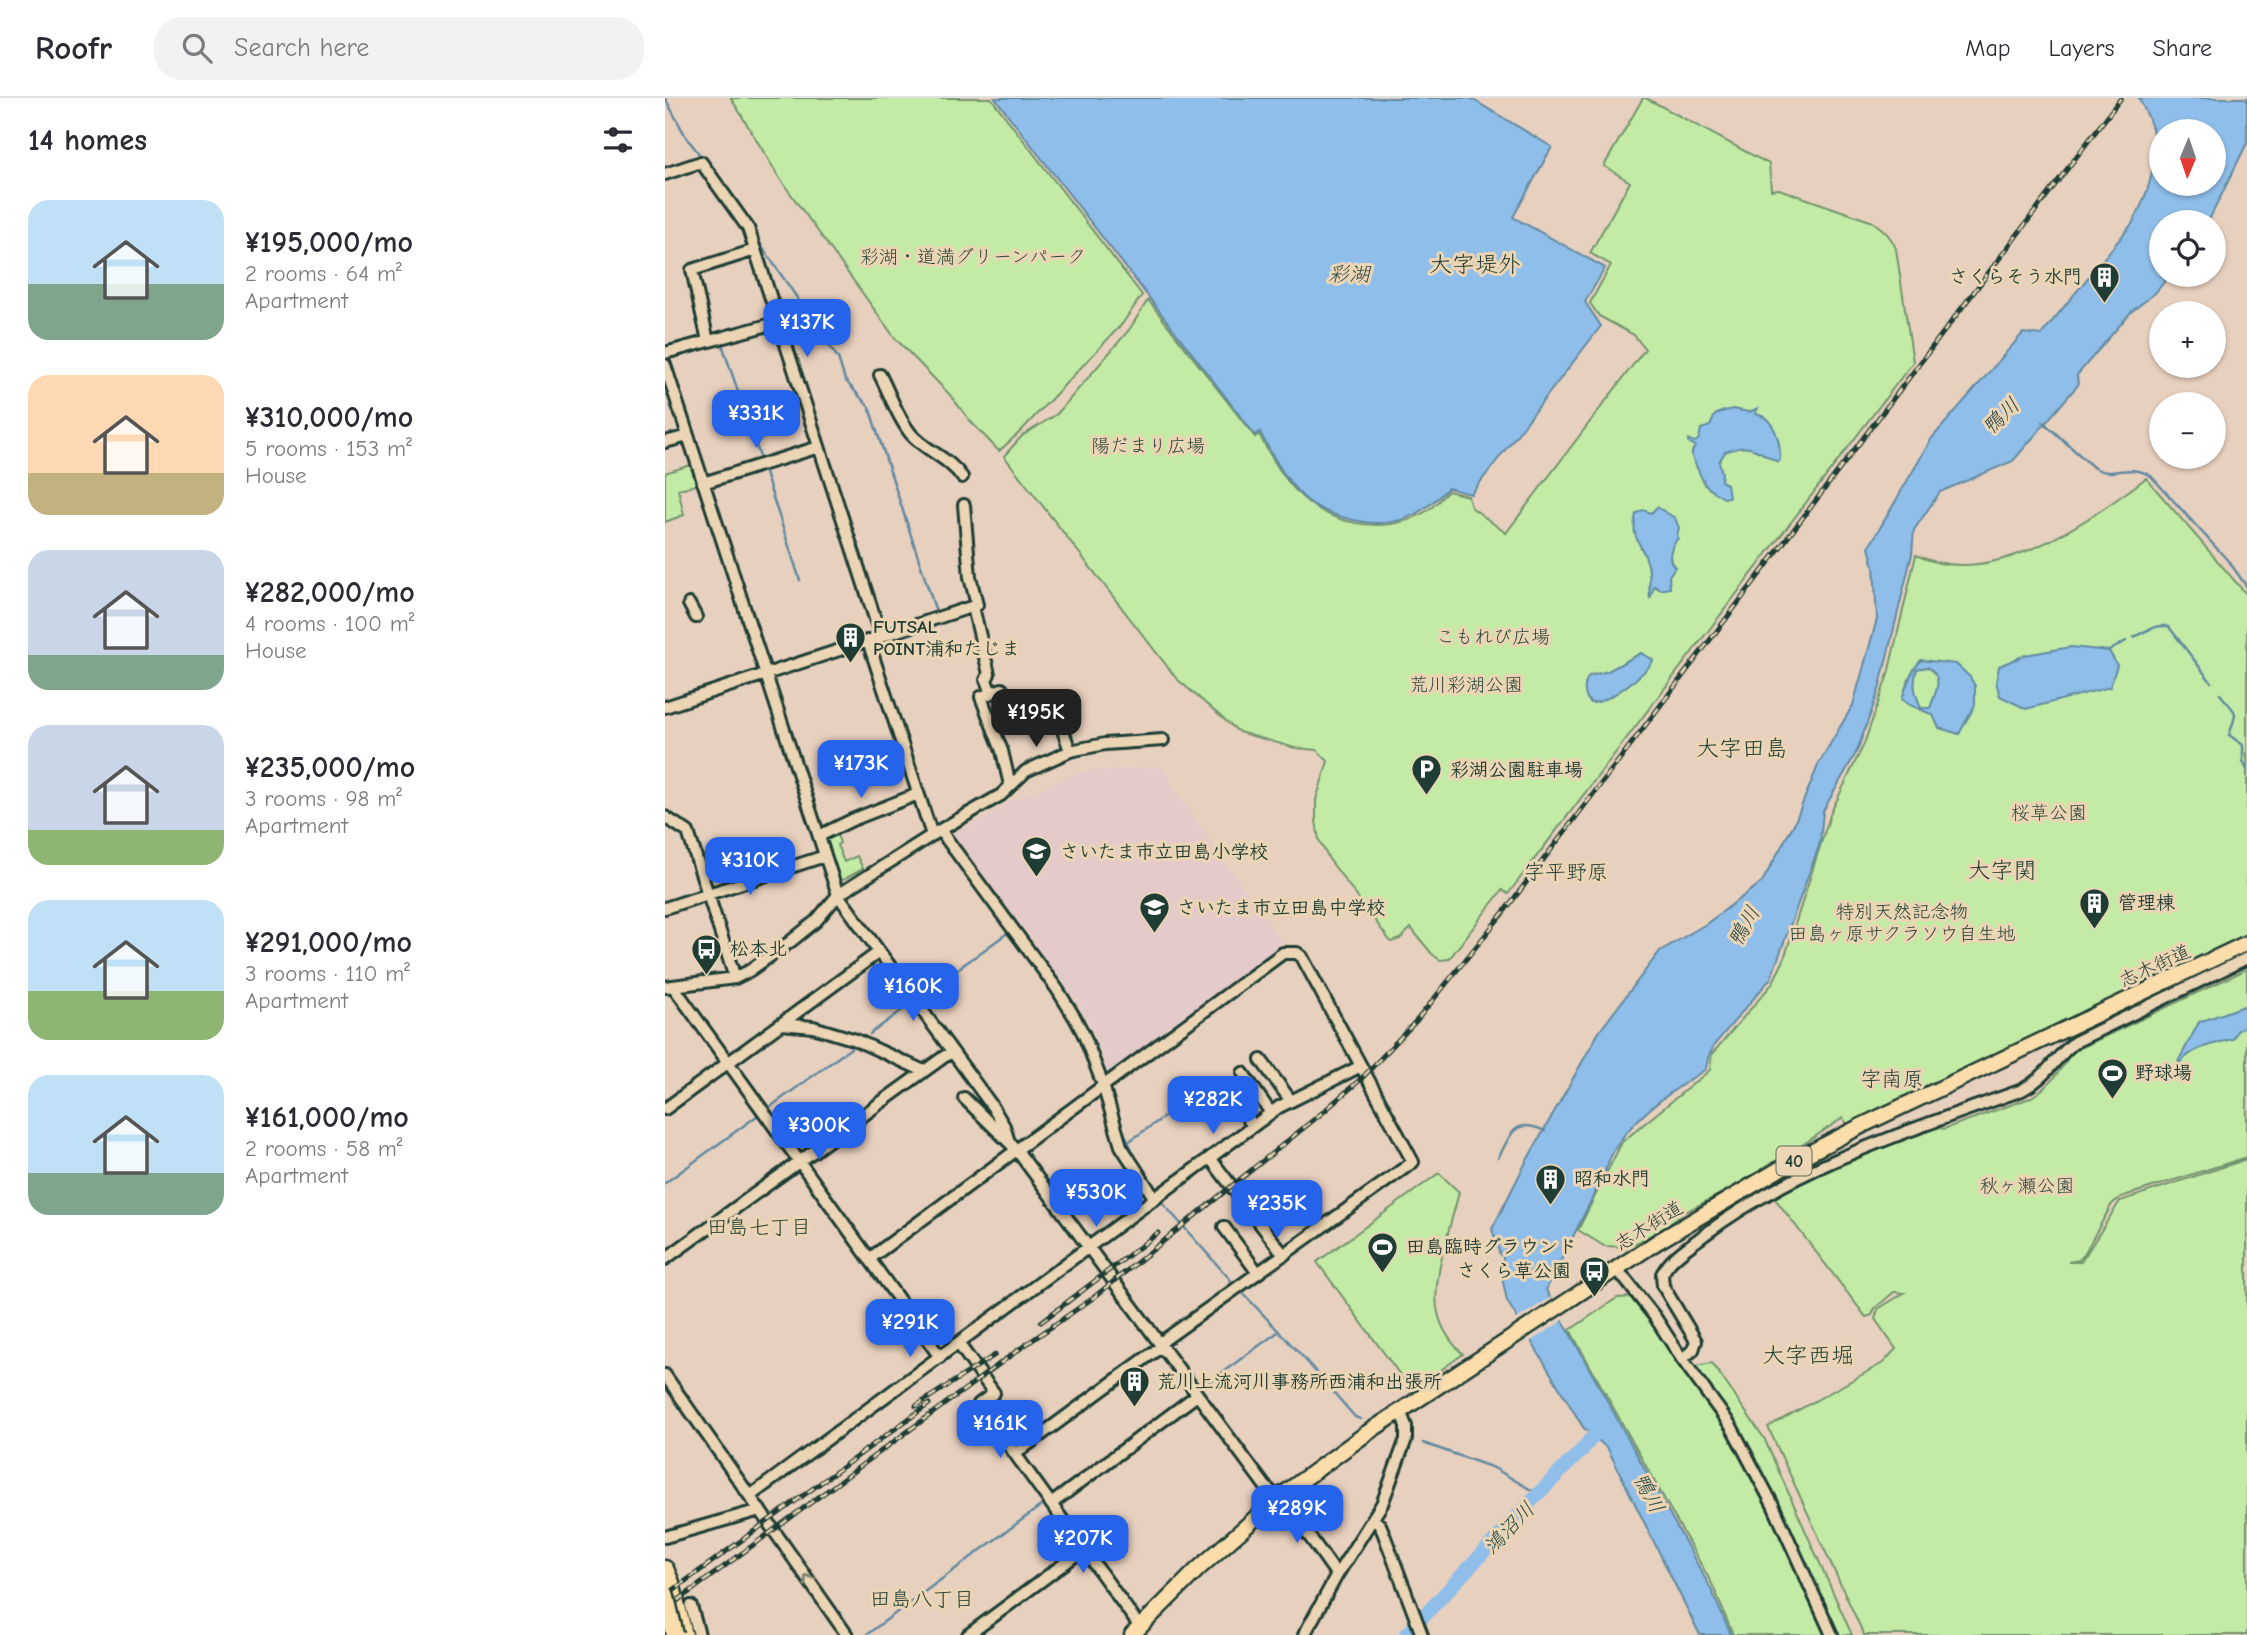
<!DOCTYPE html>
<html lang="en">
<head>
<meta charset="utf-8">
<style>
  body { margin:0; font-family:"Comic Neue","Klee One",sans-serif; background:#f2f2f3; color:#2b2b33; height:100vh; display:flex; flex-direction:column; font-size:26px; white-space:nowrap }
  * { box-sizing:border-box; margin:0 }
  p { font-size:23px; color:#7c7c81 }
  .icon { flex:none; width:38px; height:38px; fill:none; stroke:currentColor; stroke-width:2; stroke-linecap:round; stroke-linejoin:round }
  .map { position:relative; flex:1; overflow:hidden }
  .drawer { display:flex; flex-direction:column; background:#fff; width:665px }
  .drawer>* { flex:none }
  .needle { width:46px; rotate:182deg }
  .fabs { position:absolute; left:1484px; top:21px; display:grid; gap:14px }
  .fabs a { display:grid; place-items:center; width:77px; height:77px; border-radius:50%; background:#fff; box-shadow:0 2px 5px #0004; font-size:35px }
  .price { position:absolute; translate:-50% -60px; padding:0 16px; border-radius:14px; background:#2563eb; color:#fff; font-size:23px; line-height:46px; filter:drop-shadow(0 2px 4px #0008) }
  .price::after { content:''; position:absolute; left:50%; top:42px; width:21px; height:16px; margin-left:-10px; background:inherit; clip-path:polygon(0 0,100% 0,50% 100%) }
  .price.on { background:#222; color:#fff }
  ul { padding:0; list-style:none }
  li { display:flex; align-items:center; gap:21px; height:175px; padding:0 28px }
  li span { display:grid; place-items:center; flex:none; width:196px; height:140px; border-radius:21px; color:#555 }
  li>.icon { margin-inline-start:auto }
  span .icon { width:84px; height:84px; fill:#fffc; stroke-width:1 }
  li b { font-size:30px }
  h2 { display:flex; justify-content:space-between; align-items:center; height:84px; padding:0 28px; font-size:30px }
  header { display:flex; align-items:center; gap:42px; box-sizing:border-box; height:98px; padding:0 35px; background:#fff; border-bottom:2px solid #e1e1e2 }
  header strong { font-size:33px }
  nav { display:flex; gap:38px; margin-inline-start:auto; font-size:24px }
  .search { width:490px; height:63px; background:#f2f2f3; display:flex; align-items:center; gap:18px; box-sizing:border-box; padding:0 24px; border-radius:28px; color:#7c7c81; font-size:26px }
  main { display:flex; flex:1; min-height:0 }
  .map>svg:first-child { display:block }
</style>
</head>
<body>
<header>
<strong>Roofr</strong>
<div class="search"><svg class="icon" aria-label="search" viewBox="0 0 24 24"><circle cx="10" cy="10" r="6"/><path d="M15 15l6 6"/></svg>Search here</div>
<nav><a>Map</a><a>Layers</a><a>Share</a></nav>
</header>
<main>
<section class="drawer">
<h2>14 homes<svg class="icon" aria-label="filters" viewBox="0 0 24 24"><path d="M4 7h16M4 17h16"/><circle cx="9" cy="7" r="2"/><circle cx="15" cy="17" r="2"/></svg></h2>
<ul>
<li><span style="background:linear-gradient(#bfe0f5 60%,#7fa58c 0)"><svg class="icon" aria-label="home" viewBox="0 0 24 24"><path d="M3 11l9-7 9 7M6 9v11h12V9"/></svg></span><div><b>¥195,000/mo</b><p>2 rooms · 64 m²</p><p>Apartment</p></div></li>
<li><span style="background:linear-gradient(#ffd9b3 70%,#c2b280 0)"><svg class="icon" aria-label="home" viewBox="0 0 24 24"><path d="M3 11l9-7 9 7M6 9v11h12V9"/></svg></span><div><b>¥310,000/mo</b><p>5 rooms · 153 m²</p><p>House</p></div></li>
<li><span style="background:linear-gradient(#c9d6e8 75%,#7fa58c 0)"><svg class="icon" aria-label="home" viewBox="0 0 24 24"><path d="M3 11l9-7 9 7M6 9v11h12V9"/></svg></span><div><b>¥282,000/mo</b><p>4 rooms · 100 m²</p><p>House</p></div></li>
<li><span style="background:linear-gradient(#c9d6e8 75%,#8fb573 0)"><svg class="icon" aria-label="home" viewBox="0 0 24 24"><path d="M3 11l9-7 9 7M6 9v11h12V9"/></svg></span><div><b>¥235,000/mo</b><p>3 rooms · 98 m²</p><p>Apartment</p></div></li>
<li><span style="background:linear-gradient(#bfe0f5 65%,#8fb573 0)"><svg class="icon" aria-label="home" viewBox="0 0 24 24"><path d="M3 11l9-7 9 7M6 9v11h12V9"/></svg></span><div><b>¥291,000/mo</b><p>3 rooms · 110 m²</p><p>Apartment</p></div></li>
<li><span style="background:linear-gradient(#bfe0f5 70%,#7fa58c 0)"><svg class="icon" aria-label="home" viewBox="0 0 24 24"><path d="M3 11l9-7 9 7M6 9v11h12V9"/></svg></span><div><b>¥161,000/mo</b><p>2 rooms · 58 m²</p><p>Apartment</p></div></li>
</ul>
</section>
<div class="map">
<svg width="1582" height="1537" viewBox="0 0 1582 1537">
  <rect width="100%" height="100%" fill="#e8d0be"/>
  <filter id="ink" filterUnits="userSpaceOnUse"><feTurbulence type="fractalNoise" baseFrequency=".0143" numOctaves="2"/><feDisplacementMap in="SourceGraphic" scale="14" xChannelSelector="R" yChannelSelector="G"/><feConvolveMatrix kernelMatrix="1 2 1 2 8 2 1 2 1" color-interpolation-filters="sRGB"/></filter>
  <g filter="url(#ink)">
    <path fill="#e5caca" d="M 497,668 L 522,710 L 620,848 L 443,978 L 433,943 L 414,906 L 288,735 L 330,715 L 343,704 L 414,674 Z"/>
    <path fill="#c3eba6" stroke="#71946d" stroke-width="2" d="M 66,0 L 326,0 L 477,197 L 457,226 L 354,335 L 334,353 L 307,325 L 284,296 L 230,240 L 115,81 Z
      M 978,0 L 981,0 L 1104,66 L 1106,92 L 1114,91 L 1208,124 C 1219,132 1226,138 1231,151 L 1248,264 L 843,796 L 837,792 L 784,861 L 775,862 L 767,856 L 746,830 L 735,841 L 726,844 L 664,761 L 654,742 L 651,723 L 651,702 L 663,663 L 652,652 L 630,650 L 574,634 L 512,581 L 339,358 L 357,338 L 392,316 L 464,232 L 483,202 L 590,339 L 594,336 C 605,358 619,382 637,399 C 670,429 726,437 763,412 C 771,407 777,399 783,393 L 803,398 L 806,409 L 841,435 L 980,251 L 969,237 L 934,218 L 925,205 L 946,167 L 925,155 L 965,84 L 939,68 Z
      M 29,366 L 36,386 L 13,391 L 19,417 L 0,424 L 0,375 Z
      M 1481,380 L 1582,497 L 1582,841 L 1184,1029 L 1178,1020 L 1107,1067 L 1063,1092 L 1020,1114 L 999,1130 L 964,1149 L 939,1148 L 913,1132 L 957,1044 L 1045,972 L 1047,956 L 1107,886 L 1118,864 L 1166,714 L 1199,646 L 1223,576 L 1251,457 C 1326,493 1423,424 1481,380 Z
      M 171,734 L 175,745 L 172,747 L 179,764 L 192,758 L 198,771 L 174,784 L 159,739 Z
      M 1582,871 L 1582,1059 L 1456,1099 L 1447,1106 L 1418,1158 L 1414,1162 L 1403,1164 L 1416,1164 L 1455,1103 L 1582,1061 L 1582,1537 L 1199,1537 L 1103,1329 L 1218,1265 L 1231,1251 L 1210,1221 L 1213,1211 L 1239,1195 L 1229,1194 L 1210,1210 L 1207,1217 L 1201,1219 L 1108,1098 L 1166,1069 L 1271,1029 L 1279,1031 L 1365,1000 C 1385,988 1395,973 1407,954 Z
      M 774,1075 L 794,1094 C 787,1124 765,1186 773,1215 C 777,1232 786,1245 798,1256 L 747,1293 L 652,1164 Z
      M 968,1199 L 1018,1270 L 1047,1265 L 1099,1340 L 1187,1537 L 1068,1537 L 1048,1488 L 905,1232 L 952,1200 Z"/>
    <path fill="#8ebee9" stroke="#628aa1" stroke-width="2" fill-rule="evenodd" d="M 330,0 L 805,0 L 887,49 L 848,119 L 940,170 L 920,204 L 936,228 L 806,396 L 783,390 C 752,423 723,432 680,420 C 664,416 649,409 637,398 C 619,380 606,356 595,334 L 590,337 Z
      M 1474,0 L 1582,0 L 1582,45 L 1545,120 L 1543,124 L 1496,124 L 1496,177 L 1505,177 L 1490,195 L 1466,214 L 1412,277 L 1413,287 L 1348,363 L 1275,394 L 1249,432 L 1247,456 L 1214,592 L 1192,653 L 1158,713 L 1155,745 L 1106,880 L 1049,947 L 1043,960 L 1041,971 C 1001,997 941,1035 938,1088 L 933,1089 L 881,1192 L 1046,1491 L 1066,1537 L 1035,1537 L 943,1351 L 918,1329 L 842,1203 L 838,1184 L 838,1157 L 835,1157 L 827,1131 L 861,1064 L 934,934 L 995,853 L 1041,826 L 1097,784 L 1130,724 L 1154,665 L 1188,607 L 1212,521 L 1209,469 L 1204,449 L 1267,340 L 1358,235 L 1376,237 L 1467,126 C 1482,99 1493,67 1488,36 C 1487,24 1479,11 1474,0 ZM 1496,33 L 1549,33 L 1549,86 L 1496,86 Z
      M 1093,310 L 1090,316 C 1110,318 1116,346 1115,362 L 1113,364 C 1091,352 1085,344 1060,354 L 1054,364 L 1057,375 L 1056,383 L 1062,386 L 1064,399 L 1059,400 L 1050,395 L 1040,387 L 1027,359 L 1027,354 L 1030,348 L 1023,344 L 1023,342 L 1030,344 L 1034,341 L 1036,331 L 1045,328 L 1050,317 L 1056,314 L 1068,311 L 1084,314 Z
      M 992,409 L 1010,420 L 1014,430 L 1012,437 L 1013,440 C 1006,448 1001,461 1010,469 L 1004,478 L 1005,490 L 996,492 L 989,488 L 985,501 C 983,490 986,479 983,467 C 977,444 965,442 971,416 L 978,412 L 986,415 Z
      M 1406,549 L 1444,553 L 1452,567 L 1445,589 L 1361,611 L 1335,598 L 1331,584 L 1334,568 L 1360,557 Z
      M 976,555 L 987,561 L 988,563 C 979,577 943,605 926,605 C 918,598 918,586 924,578 L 943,573 Z
      M 1256,562 L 1291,566 L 1305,579 L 1310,588 L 1310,607 L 1294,636 L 1274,630 L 1268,617 L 1245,607 L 1237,601 C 1241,587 1246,573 1256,562 ZM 1263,569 C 1280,581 1270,595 1265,610 L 1256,610 C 1250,595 1247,586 1252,571 Z
      M 1582,907 L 1582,927 L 1572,933 L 1568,941 C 1549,946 1529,949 1516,964 L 1513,964 L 1534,924 Z"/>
    <path fill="#e8d0be" d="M 888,1198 L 900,1221 L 863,1245 L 850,1222 Z"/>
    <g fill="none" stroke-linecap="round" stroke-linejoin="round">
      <path stroke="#628aa1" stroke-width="2.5" d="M 0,0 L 21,39 L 39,62
        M 91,140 L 141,213
        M 144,218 L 173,260 L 180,282 L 204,309 L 272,517
        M 56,243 L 96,362
        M 1378,324 L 1429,370 C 1450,381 1461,364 1486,378 L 1565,465 L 1582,489
        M 98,369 L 135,482
        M 1469,539 C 1480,534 1492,525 1504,529 L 1546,584
        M 1444,553 L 1461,543
        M 1555,596 C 1573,618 1573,610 1564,637 L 1578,647 L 1578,663 L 1582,672
        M 400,891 L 415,919
        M 253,900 L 341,836
        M 420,928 L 431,948 L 441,980
        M 205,936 L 248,904
        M 101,1012 L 186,950
        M 454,1023 L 473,1065
        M 463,1044 L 555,980
        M 833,1060 C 847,1036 848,1019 880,1033
        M 0,1085 L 96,1015
        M 494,1101 L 570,1187
        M 575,1192 L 637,1258 L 690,1319 L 696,1321
        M 533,1292 L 613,1234
        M 758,1345 L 829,1370 L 873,1396
        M 201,1537 L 381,1404"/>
      <path stroke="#8ebee9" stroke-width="14" d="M 741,1537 L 873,1396 L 918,1351 L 938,1325"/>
      <defs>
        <path id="minor" d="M 0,76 L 36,64 L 83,130 L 216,539
          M 43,243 L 27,172 L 90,152
          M 0,255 L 144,216
          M 0,267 L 173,797 L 327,1008 L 339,1028 L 344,1044
          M 215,277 C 225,296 232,319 246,336 C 261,353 284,360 297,379
          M 0,344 L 23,338
          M 38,385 L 154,349
          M 24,506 L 31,519
          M 308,509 L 324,576 L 321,582 L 326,595
          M 203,543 L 267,737
          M 0,609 L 312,507 L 305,479 L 299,407
          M 345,687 L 337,653 L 316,599 L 337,591 L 343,608 L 354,605 L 387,600 L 405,653
          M 0,719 L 23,734 L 70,880
          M 275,732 L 392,891 L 410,920 L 419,937 L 438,987 L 456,1048 L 490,1101
          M 154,738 L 187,722 L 253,696
          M 0,810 L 160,758
          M 8,888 L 275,1259
          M 0,889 L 70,880 L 84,873 L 125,844 L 151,823 L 173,797 L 275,732 L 336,697 L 361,673 L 405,653 L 440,646 L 498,642
          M 117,926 L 148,929 L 191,942 L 259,973
          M 596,962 L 626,1003
          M 578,975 L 606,1015
          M 559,987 L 588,1028
          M 299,1000 L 351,1051 L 600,1388 C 629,1414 650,1446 672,1477
          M 0,1011 L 214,854
          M 545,1060 L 619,1157
          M 559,1129 L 593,1175
          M 0,1161 L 287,953
          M 204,1161 L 618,855 L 632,855 L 637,859 L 748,1064 L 495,1245
          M 952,1171 L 990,1219 L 1017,1261 L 1066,1328 L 1108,1407 L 1167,1537
          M 293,1245 L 329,1295 L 314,1306 L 475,1529
          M 1017,1261 L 1028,1252 L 1031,1243 L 998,1188 L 997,1176 C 1006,1159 1024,1149 1039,1137 C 1133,1066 1248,1032 1357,992 C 1382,979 1389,960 1410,944 L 1582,860
          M 0,1277 L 182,1537
          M 350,1356 L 497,1248
          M 85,1398 L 614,1009 L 696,968
          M 386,1406 L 532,1297
          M 708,1421 L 715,1427 L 718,1434 L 757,1537
          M 0,1439 L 95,1412
          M 26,1508 L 34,1537
          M 303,1537 L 419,1451
          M 639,1537 L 672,1477 L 717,1406 L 741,1341 L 741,1328 L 736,1315"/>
        <path id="major" d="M 467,1537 L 533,1471 L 613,1400 L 702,1335 L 992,1144 L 1123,1066 L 1198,1027 L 1582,845"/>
        <path id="highway" d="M 0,1471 L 6,1485 L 19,1537"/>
      </defs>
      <use href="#minor" stroke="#1f3d34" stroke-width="16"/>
      <use href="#major" stroke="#1f3d34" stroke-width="19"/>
      <use href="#highway" stroke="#1f3d34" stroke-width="21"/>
      <use href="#minor" stroke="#ebd5b4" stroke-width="10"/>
      <use href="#major" stroke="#faddab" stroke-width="14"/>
      <use href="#highway" stroke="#faddab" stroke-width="16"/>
      <defs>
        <path id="rail" d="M 376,1224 L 493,1135
          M 251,1308 L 330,1257
          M 0,1498 L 264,1306
          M 0,1512 L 356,1250 L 428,1200 L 657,1015 L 697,980 L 752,922 L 838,815 L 1456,0"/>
      </defs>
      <use href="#rail" stroke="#1f3d34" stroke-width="5"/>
      <use href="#rail" stroke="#ebd5b4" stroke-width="2.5" stroke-dasharray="8" stroke-linecap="butt"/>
      <defs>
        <path id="highway-bridge" d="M 0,1495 L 10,1537"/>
      </defs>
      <use href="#highway-bridge" stroke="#1f3d34" stroke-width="21" stroke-linecap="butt"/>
      <use href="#highway-bridge" stroke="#faddab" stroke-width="16"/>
    </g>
    <defs><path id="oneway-chevron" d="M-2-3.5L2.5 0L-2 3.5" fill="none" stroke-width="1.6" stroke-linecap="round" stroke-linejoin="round" transform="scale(1.75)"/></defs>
    <use stroke="#7b816e" href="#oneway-chevron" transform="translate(143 1481) rotate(-125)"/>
  </g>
  <defs>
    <symbol id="building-pin" viewBox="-11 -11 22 30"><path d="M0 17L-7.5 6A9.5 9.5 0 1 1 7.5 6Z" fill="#1f3d34" stroke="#ebd5b4"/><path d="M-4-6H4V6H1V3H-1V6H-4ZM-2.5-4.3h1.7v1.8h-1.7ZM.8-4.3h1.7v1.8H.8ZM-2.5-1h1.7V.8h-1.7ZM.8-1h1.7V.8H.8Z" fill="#fff"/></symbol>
    <symbol id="parking-pin" viewBox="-11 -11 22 30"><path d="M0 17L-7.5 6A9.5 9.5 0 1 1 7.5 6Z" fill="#1f3d34" stroke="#ebd5b4"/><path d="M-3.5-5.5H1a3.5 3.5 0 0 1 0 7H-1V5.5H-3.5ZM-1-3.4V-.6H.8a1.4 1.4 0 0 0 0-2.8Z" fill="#fff"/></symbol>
    <symbol id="school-pin" viewBox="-11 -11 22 30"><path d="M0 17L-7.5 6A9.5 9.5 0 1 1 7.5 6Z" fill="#1f3d34" stroke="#ebd5b4"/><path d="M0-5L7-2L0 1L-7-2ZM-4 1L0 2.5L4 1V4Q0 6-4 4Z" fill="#fff"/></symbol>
    <symbol id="bus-pin" viewBox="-11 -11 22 30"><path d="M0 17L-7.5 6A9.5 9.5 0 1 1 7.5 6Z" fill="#1f3d34" stroke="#ebd5b4"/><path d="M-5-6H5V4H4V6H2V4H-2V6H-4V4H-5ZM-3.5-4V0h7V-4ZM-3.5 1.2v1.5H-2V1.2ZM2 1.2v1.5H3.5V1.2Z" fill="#fff"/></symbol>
    <symbol id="stadium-pin" viewBox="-11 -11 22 30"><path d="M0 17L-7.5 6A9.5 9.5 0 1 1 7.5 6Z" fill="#1f3d34" stroke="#ebd5b4"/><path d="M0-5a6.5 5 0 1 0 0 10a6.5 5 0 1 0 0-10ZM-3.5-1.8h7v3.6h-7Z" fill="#fff"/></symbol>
  </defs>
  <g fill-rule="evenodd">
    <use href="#building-pin" x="1422" y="162" width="35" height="47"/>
    <use href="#building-pin" x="168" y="522" width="35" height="47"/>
    <use href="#parking-pin" x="744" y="654" width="35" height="47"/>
    <use href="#school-pin" x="354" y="736" width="35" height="47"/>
    <use href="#building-pin" x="1412" y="788" width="35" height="47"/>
    <use href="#school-pin" x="472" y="792" width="35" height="47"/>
    <use href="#bus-pin" x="24" y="834" width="35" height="47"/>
    <use href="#stadium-pin" x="1430" y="958" width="35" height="47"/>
    <use href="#building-pin" x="868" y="1064" width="35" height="47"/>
    <use href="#stadium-pin" x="700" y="1132" width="35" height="47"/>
    <use href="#bus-pin" x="912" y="1156" width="35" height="47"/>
    <use href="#building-pin" x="452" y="1266" width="35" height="47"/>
  </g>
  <g text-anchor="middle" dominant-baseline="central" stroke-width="6" stroke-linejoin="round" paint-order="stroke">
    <rect fill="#ebd5b4" stroke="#5c6b5a" stroke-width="2" x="1111.5" y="1048.5" width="35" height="29" rx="5"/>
    <g font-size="18" font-weight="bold" fill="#1f3d34">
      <text x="1129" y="1063">40</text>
    </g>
    <g font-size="19" fill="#27463a" stroke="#ebd5b4">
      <text x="308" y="159">彩湖・道満グリーンパーク</text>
      <text x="483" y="348">陽だまり広場</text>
      <text x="828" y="539">こもれび広場</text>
      <text x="801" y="587">荒川彩湖公園</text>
      <text x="1384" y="715">桜草公園</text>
      <text x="1237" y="814">特別天然記念物<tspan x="1237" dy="22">田島ヶ原サクラソウ自生地</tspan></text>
      <text x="1362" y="1088">秋ヶ瀬公園</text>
    </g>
    <g font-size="19" font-weight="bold" fill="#1f3d34" stroke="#ebd5b4" text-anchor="start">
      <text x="1417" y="179" text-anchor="end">さくらそう水門</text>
      <text x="208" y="529">FUTSAL<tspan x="208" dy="22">POINT浦和たじま</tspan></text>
      <text x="785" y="672">彩湖公園駐車場</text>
      <text x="395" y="754">さいたま市立田島小学校</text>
      <text x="1453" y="805">管理棟</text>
      <text x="512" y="810">さいたま市立田島中学校</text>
      <text x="65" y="851">松本北</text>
      <text x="1470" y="975">野球場</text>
      <text x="909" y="1081">昭和水門</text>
      <text x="741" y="1149">田島臨時グラウンド</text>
      <text x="906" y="1173" text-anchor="end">さくら草公園</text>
      <text x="492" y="1284">荒川上流河川事務所西浦和出張所</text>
    </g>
    <g font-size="19" fill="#1f3d34" stroke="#ebd5b4">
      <text transform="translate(1490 868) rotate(-25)">志木街道</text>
      <text transform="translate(984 1128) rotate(-32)">志木街道</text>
    </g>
    <g font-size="21" font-style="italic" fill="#2a4a46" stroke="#ebd5b4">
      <text x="684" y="176">彩湖</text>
      <text transform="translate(1336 318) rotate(-44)">鴨川</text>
      <text transform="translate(1079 828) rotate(-60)">鴨川</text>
      <text transform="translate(984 1395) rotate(62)">鴨川</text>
      <text transform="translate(844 1430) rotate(-46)">鴻沼川</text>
    </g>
    <g font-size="21" fill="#1f3d34" stroke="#ebd5b4">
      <text x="901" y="774">字平野原</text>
      <text x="1227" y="981">字南原</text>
      <text x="94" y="1129">田島七丁目</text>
      <text x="257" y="1501">田島八丁目</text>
    </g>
    <g font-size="23" fill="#1f3d34" stroke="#ebd5b4">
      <text x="810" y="166">大字堤外</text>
      <text x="1077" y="650">大字田島</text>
      <text x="1337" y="772">大字関</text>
      <text x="1143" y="1257">大字西堀</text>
    </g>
  </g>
</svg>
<div class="fabs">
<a><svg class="needle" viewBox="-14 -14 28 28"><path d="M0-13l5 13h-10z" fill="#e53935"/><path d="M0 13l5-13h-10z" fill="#7c7c81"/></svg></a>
<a><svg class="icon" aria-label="locate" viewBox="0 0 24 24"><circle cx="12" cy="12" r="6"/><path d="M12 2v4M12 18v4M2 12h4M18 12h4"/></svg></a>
<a>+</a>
<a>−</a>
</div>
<b class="price" style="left:142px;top:261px">¥137K</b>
<b class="price" style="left:91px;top:352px">¥331K</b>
<b class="price on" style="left:371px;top:651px">¥195K</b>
<b class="price" style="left:196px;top:702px">¥173K</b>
<b class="price" style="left:85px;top:799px">¥310K</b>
<b class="price" style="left:248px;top:925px">¥160K</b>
<b class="price" style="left:548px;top:1038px">¥282K</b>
<b class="price" style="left:154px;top:1064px">¥300K</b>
<b class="price" style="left:431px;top:1131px">¥530K</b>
<b class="price" style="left:612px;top:1142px">¥235K</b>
<b class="price" style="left:245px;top:1261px">¥291K</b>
<b class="price" style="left:335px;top:1362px">¥161K</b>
<b class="price" style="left:632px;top:1447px">¥289K</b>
<b class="price" style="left:418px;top:1477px">¥207K</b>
</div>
</main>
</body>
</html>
